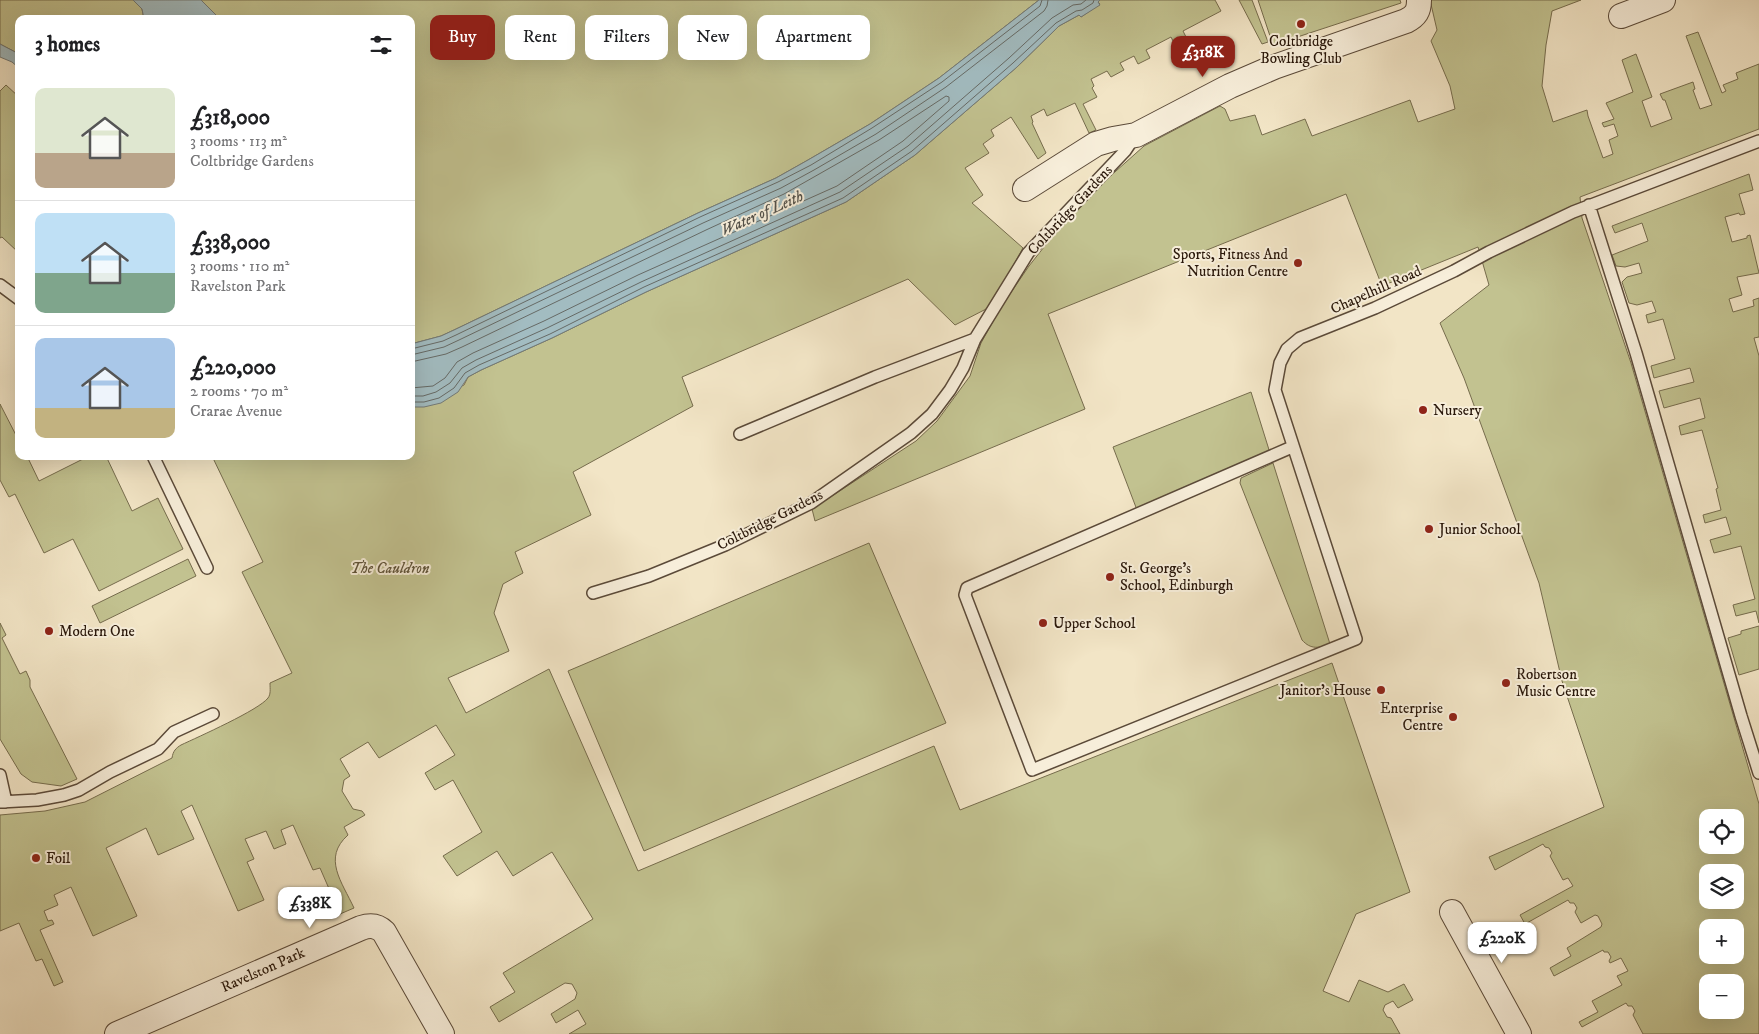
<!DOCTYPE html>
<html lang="en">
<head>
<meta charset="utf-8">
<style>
  body { margin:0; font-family:"IM FELL DW Pica",serif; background:#f2f2f2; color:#202124; height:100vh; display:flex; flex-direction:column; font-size:19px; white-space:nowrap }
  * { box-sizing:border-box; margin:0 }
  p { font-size:16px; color:#757577 }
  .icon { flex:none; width:28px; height:28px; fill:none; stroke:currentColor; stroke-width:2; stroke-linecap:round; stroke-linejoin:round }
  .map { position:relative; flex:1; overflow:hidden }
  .side { position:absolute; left:15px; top:15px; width:400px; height:445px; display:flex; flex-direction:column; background:#fff; border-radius:10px; box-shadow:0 5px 20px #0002 }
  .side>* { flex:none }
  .banner { position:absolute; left:430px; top:15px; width:475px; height:45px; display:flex; gap:10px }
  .controls { position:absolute; left:1699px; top:809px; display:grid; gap:10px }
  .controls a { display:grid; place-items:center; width:45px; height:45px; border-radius:10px; background:#fff; box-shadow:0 5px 20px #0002; font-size:25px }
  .price { position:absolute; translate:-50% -42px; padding:0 11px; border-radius:10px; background:#fff; color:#222; font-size:16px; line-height:32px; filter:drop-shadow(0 1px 2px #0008) }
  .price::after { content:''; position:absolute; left:50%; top:30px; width:15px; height:11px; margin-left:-8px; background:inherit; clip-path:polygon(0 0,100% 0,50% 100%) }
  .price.active { background:#8f2418; color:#fff }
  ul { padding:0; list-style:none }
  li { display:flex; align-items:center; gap:15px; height:125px; padding:0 20px }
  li+li { border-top:1px solid #e0e0e0 }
  li span { display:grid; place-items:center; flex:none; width:140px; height:100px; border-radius:10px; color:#555 }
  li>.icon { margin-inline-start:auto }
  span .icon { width:60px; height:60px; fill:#fffc; stroke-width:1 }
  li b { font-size:21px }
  h2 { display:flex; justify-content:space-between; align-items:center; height:60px; padding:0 20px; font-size:21px }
  .chip { padding:0 18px; border-radius:10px; background:#fff; box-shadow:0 5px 20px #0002; font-size:18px; line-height:45px }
  .chip.active { background:#8f2418; color:#fff }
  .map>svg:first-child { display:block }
</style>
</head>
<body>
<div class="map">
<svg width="1759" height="1034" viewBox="0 0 1759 1034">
  <rect width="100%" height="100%" fill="#f2e5c6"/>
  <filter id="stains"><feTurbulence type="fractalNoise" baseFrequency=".004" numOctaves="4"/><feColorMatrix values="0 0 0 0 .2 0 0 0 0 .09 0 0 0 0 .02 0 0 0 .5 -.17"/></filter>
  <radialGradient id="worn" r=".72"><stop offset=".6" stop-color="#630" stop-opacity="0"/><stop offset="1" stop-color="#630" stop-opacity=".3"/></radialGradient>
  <path fill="#c2c290" stroke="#766c4d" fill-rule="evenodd" d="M 0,0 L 133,0 L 142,9 L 144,19 L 19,19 L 19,54 L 0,44 Z
    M 201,0 L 1039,0 L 939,78 L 870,124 L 808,160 L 776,178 L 698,213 L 454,330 L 441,336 L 411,344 L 411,19 L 220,19 Z
    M 1100,0 L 1215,0 L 1221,11 L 1183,31 L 1187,39 L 1175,45 L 1171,37 L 1146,50 L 1150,58 L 1138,64 L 1134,56 L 1120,63 L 1124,70 L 1111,77 L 1107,71 L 1091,79 L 1094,86 L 1092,88 L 1097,97 L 1083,104 L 1096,130 L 1089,133 L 1075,103 L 1047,116 L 1044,109 L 1031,116 L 1033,122 L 1032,123 L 1046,153 L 1038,159 L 1011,117 L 991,130 L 994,136 L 983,144 L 989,153 L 965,168 L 983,195 L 972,203 L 1023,248 L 990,307 L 955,325 L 908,279 L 682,377 L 693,406 L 573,472 L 591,515 L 515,552 L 523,573 L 503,584 L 494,613 L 509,651 L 448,678 L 466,713 L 549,669 L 638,871 L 934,746 L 960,810 L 1332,663 L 1410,892 L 1356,914 L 1323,991 L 1349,1002 L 1359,980 L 1388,992 L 1404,984 L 1413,1000 L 1398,1008 L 1393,1001 L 1385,1005 L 1383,1010 L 1387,1017 L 1391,1018 L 1400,1034 L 569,1034 L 586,1024 L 578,1010 L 556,1023 L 551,1014 L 575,999 L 577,993 L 572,984 L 565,983 L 499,1022 L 490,1007 L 515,992 L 503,973 L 593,919 L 552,852 L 513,876 L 497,851 L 457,876 L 443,856 L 482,832 L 453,780 L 435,790 L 425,773 L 455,755 L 436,725 L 379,758 L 368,742 L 340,759 L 350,776 L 344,780 L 342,791 L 353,809 L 362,811 L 365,815 L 344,827 L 348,835 C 322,858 342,882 354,908 L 340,914 L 320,868 L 313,870 L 293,825 L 281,830 L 286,844 L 274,849 L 266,831 L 245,839 L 254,859 L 247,862 L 264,900 L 238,911 L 192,805 L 181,811 L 194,839 L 158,855 L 146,828 L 106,848 L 137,916 L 93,936 L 71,887 L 54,895 L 58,905 L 44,911 L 48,921 L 52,920 L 54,924 L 40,930 L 63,982 L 54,986 L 42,959 L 36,961 L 19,923 L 0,931 L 0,815 L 45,811 L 85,802 L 172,758 C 173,751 176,748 181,745 C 198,737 259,710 268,698 C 271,694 270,689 270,683 L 292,673 L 242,572 L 263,562 L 212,456 L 411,456 L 411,407 L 414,407 L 464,385 L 468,377 L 481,370 L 552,338 L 646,292 L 846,202 L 915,155 L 1017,67 L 1059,26 L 1079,15 L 1081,17 L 1100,4 L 1098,2 Z
    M 1239,0 L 1252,0 L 1268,42 L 1262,44 Z
    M 1258,0 L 1400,0 L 1401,3 L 1273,45 Z
    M 1430,0 L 1581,0 L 1552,11 L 1546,45 L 1542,86 L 1553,122 L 1587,110 L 1588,116 L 1603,158 L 1613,154 L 1609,140 L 1618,136 L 1614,124 L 1604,127 L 1602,123 L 1614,119 L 1606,103 L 1633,92 L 1622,60 L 1636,54 L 1652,97 L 1642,101 L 1651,127 L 1672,119 L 1665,100 L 1663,100 L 1660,94 L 1693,82 L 1695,89 L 1693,90 L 1700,109 L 1712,105 L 1686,36 L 1698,32 L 1722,93 L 1726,91 L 1723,85 L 1738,79 L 1736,73 L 1759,64 L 1759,129 L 1580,197 L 1582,218 L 1631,363 L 1759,804 L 1759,1034 L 1643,1034 L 1633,1015 L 1635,1011 L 1632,1006 L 1628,1006 L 1626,1003 L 1582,1027 L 1579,1022 L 1598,1012 L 1592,1001 L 1622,985 L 1617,976 L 1628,971 L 1621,958 L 1610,963 L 1609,961 L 1611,957 L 1608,952 L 1604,952 L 1603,950 L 1554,976 L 1550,968 L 1571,956 L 1567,948 L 1601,927 L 1602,924 L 1598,916 L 1595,915 L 1581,923 L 1575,912 L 1577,908 L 1574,903 L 1570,903 L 1568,900 L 1525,924 L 1520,915 L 1573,886 L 1568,878 L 1563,880 L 1550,856 L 1552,853 L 1549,848 L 1545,847 L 1543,844 L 1495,870 L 1489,857 L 1604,807 L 1562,681 L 1539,583 L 1464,378 L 1440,323 L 1489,285 L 1478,247 L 1382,286 L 1346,194 L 1048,314 L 1085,409 L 815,521 L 812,509 L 916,441 L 937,421 L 970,376 L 981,343 L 1001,307 L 1029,266 L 1059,228 L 1088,196 L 1144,146 L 1220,106 L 1225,109 L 1230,121 L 1255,115 L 1262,135 L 1305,119 L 1312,136 L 1410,100 L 1418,122 L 1455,109 L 1450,86 L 1431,41 L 1437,30 ZM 1708,818 L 1735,818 L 1735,845 L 1708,845 ZM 1708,872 L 1735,872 L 1735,900 L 1708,900 ZM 1708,928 L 1735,928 L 1735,955 L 1708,955 ZM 1708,982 L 1735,982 L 1735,1010 L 1708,1010 Z
    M 6,85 L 19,97 L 19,253 L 2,237 L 0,238 L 0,91 Z
    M 1749,174 L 1753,190 L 1739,194 L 1745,214 L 1740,215 L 1739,213 L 1725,217 L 1732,242 L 1747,238 L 1747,236 L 1750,235 L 1759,273 L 1737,277 L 1742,295 L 1729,299 L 1733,312 L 1754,306 L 1753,300 L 1759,298 L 1759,337 L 1754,338 L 1759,356 L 1759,623 L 1756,611 L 1736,616 L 1733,605 L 1755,599 L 1741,546 L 1714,553 L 1710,540 L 1731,534 L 1726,517 L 1705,523 L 1703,515 L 1721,510 L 1716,489 L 1718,488 L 1702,430 L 1681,435 L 1679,426 L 1705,418 L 1700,398 L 1664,408 L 1659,391 L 1694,382 L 1690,368 L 1654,378 L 1651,366 L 1675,359 L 1663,319 L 1648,323 L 1646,315 L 1656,312 L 1652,301 L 1637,305 L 1629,303 L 1622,282 L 1627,277 L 1642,273 L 1639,263 L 1625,267 L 1616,266 L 1612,255 L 1648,241 L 1642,223 L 1615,233 L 1612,226 Z
    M 1251,392 L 1270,453 L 1137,510 L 1113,447 Z
    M 0,404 L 19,441 L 19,456 L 27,456 L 39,481 L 89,456 L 106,456 L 132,511 L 158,498 L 183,549 L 99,591 L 73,539 L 44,553 L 15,494 L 9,497 L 0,480 Z
    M 1273,463 L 1330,644 C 1319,648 1311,650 1302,640 L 1240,483 L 1241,478 Z
    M 869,543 L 946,723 L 644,851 L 568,671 Z
    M 188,559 L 196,576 L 100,623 L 92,606 Z
    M 0,623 L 6,635 L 2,638 L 20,674 L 26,671 L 30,680 L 30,687 L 77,779 L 61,786 L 32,782 L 21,774 L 0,739 Z
    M 1759,626 L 1759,669 L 1739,675 L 1728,638 L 1741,634 L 1741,631 Z"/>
  <path fill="#a2bcc1" stroke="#727a78" d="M 133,0 L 201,0 L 220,19 L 144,19 L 142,9 Z
    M 1039,0 L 1100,0 L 1098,2 L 1100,5 L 1081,17 L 1079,15 L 1059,26 L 1017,67 L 915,155 L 846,202 L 646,292 L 552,338 L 481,370 L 468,377 L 458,392 L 441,403 L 424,407 L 411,407 L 411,344 L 441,336 L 454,330 L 698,213 L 776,178 L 808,160 L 870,124 L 939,78 Z
    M 0,44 L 19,54 L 19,68 L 12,62 L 0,57 Z"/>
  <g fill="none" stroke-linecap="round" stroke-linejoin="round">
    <path stroke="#666a66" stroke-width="1" d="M 411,349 L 443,341 L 456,335 L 700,217 L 778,182 L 811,165 L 872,128 L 942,82 L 1040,6 L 1042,0
      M 411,355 L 444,347 L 459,340 L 703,223 L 781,188 L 814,170 L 876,134 L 946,87 L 1044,11 L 1047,6 L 1048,0
      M 411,362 L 446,354 L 462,347 L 706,230 L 784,194 L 879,140 L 946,96 L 949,97 L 949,101 L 903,141 L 837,186 L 638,275 L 544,321 L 473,353 L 457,362 L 445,378 L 433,386 L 411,388
      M 411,396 L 423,396 L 436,392 L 450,383 L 462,368 L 476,360 L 547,328 L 641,282 L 840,192 L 908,146 L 1009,58 L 1052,18 L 1073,5 L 1081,4 L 1086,0
      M 411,402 L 424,402 L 439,398 L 454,388 L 465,373 L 479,365 L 550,334 L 644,287 L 843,198 L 912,151 L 1013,63 L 1056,23 L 1076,11 L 1082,10 L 1093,3 L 1094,0"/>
    <defs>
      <path id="lane" d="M 1589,205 L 1636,353 L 1741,716 L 1759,773
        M 0,285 L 19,299
        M 740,434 L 875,377 L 975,339 L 1028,253 L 1125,151 L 1135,136
        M 1292,447 L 967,588 L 965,595 L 1032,770 L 1356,639 L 1275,390 L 1280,363 L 1287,349 L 1300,338 L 1375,308 L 1454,271 L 1489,252 L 1573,212 L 1759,141
        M 153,456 L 207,568
        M 593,593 L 649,576 L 725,545 L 811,503 L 911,433 L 932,414 L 950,390 L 963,368 L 975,339
        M 0,775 L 6,802
        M 0,802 L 37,800 L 64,795 L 79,790 L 110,772 L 158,749 L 174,732 L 213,714"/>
      <path id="street" d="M 1621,16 L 1663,0
        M 1025,189 L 1096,144 L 1113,139 L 1136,135 L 1230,86 L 1274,67 L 1406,21 C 1416,16 1419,11 1419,0
        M 1452,912 L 1519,1034
        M 117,1034 L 361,928 C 370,925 377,925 384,932 L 442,1034"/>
    </defs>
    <use href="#lane" stroke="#5b4a39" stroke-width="14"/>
    <use href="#street" stroke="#5b4a39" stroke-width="26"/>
    <use href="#lane" stroke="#f7eeda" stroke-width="11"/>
    <use href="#street" stroke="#f7eeda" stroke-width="24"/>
  </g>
  <g fill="#8f2418" stroke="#f7eeda" stroke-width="2">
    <circle cx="1301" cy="24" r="5"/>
    <circle cx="1298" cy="263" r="5"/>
    <circle cx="1423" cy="410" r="5"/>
    <circle cx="1429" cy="529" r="5"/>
    <circle cx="1110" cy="577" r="5"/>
    <circle cx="1043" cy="623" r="5"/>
    <circle cx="49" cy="631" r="5"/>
    <circle cx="1506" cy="683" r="5"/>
    <circle cx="1381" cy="690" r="5"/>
    <circle cx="1453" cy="717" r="5"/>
    <circle cx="36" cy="858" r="5"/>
  </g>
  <g text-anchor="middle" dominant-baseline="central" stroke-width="4" stroke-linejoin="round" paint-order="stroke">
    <g font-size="15" fill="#29170a" stroke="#f7eeda" text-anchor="start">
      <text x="1301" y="41" text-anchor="middle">Coltbridge<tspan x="1301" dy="17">Bowling Club</tspan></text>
      <text x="1288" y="254" text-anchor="end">Sports, Fitness And<tspan x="1288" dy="17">Nutrition Centre</tspan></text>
      <text x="1433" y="410">Nursery</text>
      <text x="1439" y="529">Junior School</text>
      <text x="1120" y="568">St. George's<tspan x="1120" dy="17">School, Edinburgh</tspan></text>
      <text x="1053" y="623">Upper School</text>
      <text x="59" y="631">Modern One</text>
      <text x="1516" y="674">Robertson<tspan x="1516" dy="17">Music Centre</tspan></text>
      <text x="1371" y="690" text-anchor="end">Janitor's House</text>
      <text x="1443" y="708" text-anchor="end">Enterprise<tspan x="1443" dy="17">Centre</tspan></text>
      <text x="46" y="858">Foil</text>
    </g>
    <g font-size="15" fill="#29170a" stroke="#f7eeda">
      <text transform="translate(1070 210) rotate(-47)">Coltbridge Gardens</text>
      <text transform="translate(1376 290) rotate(-24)">Chapelhill Road</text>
      <text transform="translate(770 520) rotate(-27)">Coltbridge Gardens</text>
      <text transform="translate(263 970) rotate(-24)">Ravelston Park</text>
    </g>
    <g font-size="15" font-style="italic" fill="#5f5339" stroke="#f7eeda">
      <text x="390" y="568">The Cauldron</text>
    </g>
    <g font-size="16" font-style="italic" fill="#53514a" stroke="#f7eeda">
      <text transform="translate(762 213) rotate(-24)">Water of Leith</text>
    </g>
  </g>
  <rect width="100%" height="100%" filter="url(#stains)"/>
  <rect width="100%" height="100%" fill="url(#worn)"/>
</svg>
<div class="controls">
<a><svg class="icon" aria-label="locate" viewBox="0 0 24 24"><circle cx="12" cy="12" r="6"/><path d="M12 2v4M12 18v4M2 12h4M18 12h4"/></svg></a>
<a><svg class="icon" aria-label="layers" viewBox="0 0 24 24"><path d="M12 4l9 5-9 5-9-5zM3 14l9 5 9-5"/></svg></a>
<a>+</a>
<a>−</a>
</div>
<b class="price active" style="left:1203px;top:78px">£318K</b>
<b class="price" style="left:310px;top:929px">£338K</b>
<b class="price" style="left:1502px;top:964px">£220K</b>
<div class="banner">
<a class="chip active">Buy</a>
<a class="chip">Rent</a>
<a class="chip">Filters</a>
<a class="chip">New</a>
<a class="chip">Apartment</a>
</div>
<section class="side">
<h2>3 homes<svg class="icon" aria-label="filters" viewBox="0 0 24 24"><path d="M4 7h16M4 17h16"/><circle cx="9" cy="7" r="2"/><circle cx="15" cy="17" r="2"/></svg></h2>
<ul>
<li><span style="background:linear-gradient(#dfe7d0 65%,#b9a48a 0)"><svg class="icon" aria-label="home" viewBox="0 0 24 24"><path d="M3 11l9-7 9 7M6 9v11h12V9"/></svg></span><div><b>£318,000</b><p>3 rooms · 113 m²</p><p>Coltbridge Gardens</p></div></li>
<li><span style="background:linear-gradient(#bfe0f5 60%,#7fa58c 0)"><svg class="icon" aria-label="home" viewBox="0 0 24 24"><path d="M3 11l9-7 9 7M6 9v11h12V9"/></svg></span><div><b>£338,000</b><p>3 rooms · 110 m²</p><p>Ravelston Park</p></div></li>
<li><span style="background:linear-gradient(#a9c7e8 70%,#c2b280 0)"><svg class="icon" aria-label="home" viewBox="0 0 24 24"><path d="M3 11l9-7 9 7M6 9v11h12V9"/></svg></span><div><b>£220,000</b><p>2 rooms · 70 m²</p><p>Crarae Avenue</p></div></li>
</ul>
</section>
</div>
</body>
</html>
